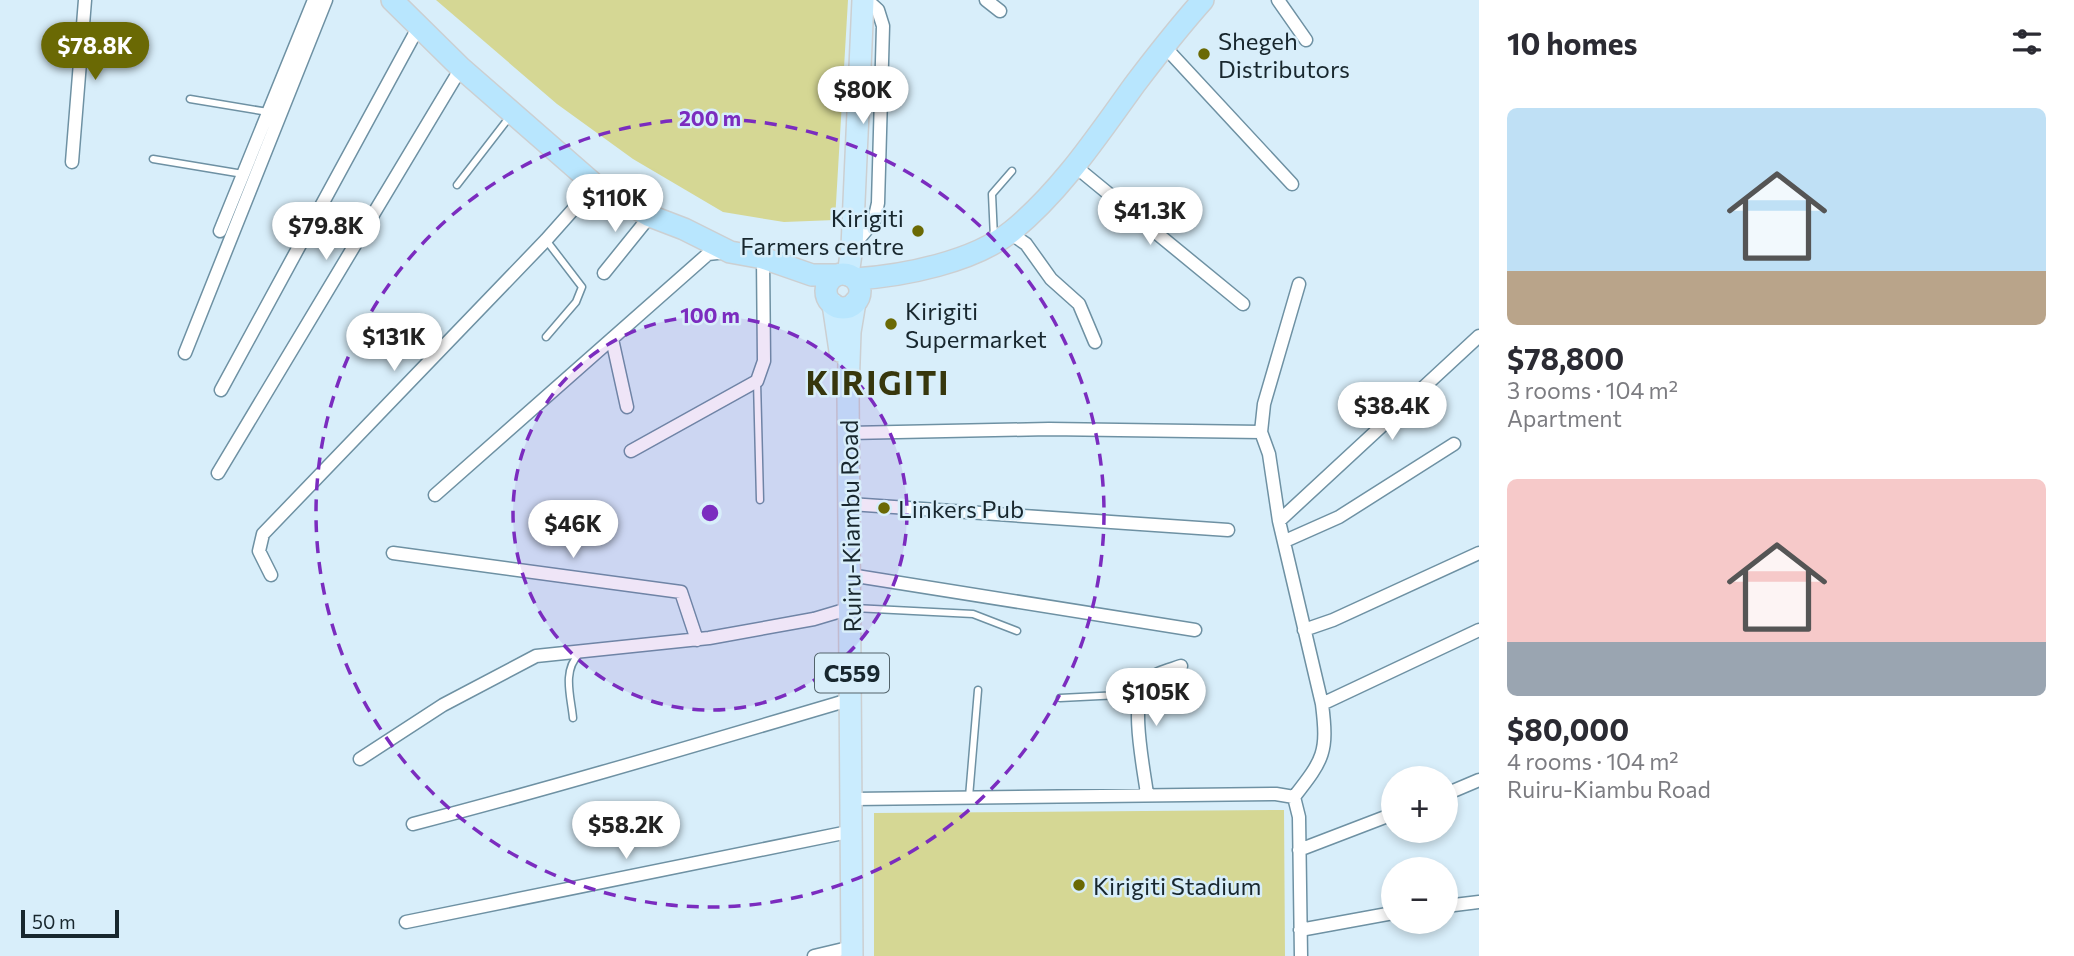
<!DOCTYPE html>
<html lang="en">
<head>
<meta charset="utf-8">
<style>
  body { margin:0; font-family:Commissioner,sans-serif; background:#f7f7f7; color:#2b2b33; height:100vh; display:flex; flex-direction:column; font-size:26px; white-space:nowrap }
  * { box-sizing:border-box; margin:0 }
  p { font-size:23px; color:#7c7c81 }
  .icon { flex:none; width:38px; height:38px; fill:none; stroke:currentColor; stroke-width:2; stroke-linecap:round; stroke-linejoin:round }
  .map { position:relative; flex:1; overflow:hidden }
  .drawer { display:flex; flex-direction:column; background:#fff; width:595px }
  .drawer>* { flex:none }
  .tools { position:absolute; left:1381px; top:766px; display:grid; gap:14px }
  .tools a { display:grid; place-items:center; width:77px; height:77px; border-radius:50%; background:#fff; box-shadow:0 4px 10px #0003; font-size:35px }
  .scale { position:absolute; left:21px; bottom:18px; width:98px; box-sizing:border-box; padding-left:7px; border:4px solid #18272e; border-top:0; font-size:19px; line-height:24px; white-space:nowrap; color:#18272e; -webkit-text-stroke:5px #d8eefa; paint-order:stroke }
  .price { position:absolute; translate:-50% -60px; padding:0 16px; border-radius:24px; background:#fff; color:#222; font-size:23px; line-height:46px; filter:drop-shadow(0 2px 4px #0008) }
  .price::after { content:''; position:absolute; left:50%; top:42px; width:21px; height:16px; margin-left:-10px; background:inherit; clip-path:polygon(0 0,100% 0,50% 100%) }
  .price.selected { background:#6a6904; color:#fff }
  ul { padding:0; list-style:none }
  li { display:grid; align-content:center; gap:14px; height:371px; padding:0 28px }
  li span { display:grid; place-items:center; height:217px; border-radius:10px; color:#555 }
  li>.icon { margin-inline-start:auto }
  span .icon { width:126px; height:126px; fill:#fffc; stroke-width:1 }
  li b { font-size:30px }
  h2 { display:flex; justify-content:space-between; align-items:center; height:84px; padding:0 28px; font-size:30px }
  main { display:flex; flex:1; min-height:0 }
  .map>svg:first-child { display:block }
</style>
</head>
<body>
<main>
<div class="map">
<svg width="1479" height="956" viewBox="0 0 1479 956">
  <rect width="100%" height="100%" fill="#d8eefa"/>
  <path fill="#d5d794" d="M 436,0 L 848,0 L 835,220 L 784,222 L 723,212 L 633,159 L 557,104 Z
    M 1284,810 L 1285,956 L 874,956 L 874,813 Z"/>
  <g fill="none" stroke-linecap="round" stroke-linejoin="round">
    <defs>
      <path id="service" d="M 190,99 L 268,112
        M 153,159 L 243,174
        M 457,185 L 511,115
        M 994,238 L 992,194 L 1012,171
        M 546,337 L 576,302 L 582,287 L 546,240
        M 757,381 L 760,500
        M 854,608 L 973,614 L 1017,631
        M 1060,698 L 1140,694
        M 573,718 C 571,697 562,671 579,654
        M 969,797 L 978,690"/>
      <path id="minor" d="M 986,0 L 1000,11
        M 1278,0 L 1306,40
        M 1164,46 L 1292,184
        M 72,162 L 85,0
        M 1076,167 L 1243,304
        M 220,231 L 314,0
        M 1010,233 L 1026,244 L 1051,279 L 1079,304 L 1095,342
        M 852,247 L 874,221 L 878,203 L 883,26 L 878,10 L 867,0
        M 604,273 L 650,216
        M 612,339 L 627,407
        M 185,353 L 326,0
        M 221,390 L 419,26
        M 1261,432 L 1264,404 L 1299,284
        M 849,433 L 1049,429 L 1261,432 L 1269,454 L 1279,521 L 1322,704 C 1328,752 1324,759 1294,797
        M 631,451 L 757,381 L 764,361 L 763,258
        M 218,473 L 461,68
        M 435,495 L 708,254 L 726,252
        M 850,504 L 1228,530
        M 1279,521 L 1479,336
        M 1285,541 L 1339,517 L 1454,444
        M 393,553 L 681,592 L 697,640
        M 271,575 L 259,551 L 263,534 L 546,240 L 595,185
        M 850,575 L 1195,630
        M 1304,630 L 1333,620 L 1479,553
        M 1322,704 L 1479,630
        M 360,759 L 443,705 L 536,656 L 709,638 L 814,619 L 851,608
        M 1147,794 C 1144,770 1129,700 1146,682 C 1155,673 1170,670 1181,666
        M 1446,794 L 1479,780
        M 853,799 L 1276,794 L 1294,797 L 1299,817 L 1301,956
        M 413,824 C 560,786 706,742 852,699
        M 1299,850 L 1393,814
        M 1446,906 L 1479,902
        M 406,922 L 853,831
        M 1300,930 L 1393,913
        M 814,956 L 852,947"/>
      <path id="primary" d="M 848,275 L 852,247 L 863,0
        M 833,304 L 840,351
        M 852,956 L 848,391 L 850,332 L 855,302"/>
      <path id="trunk" d="M 392,0 L 461,68 L 595,185 L 650,216 L 684,229 L 730,252 L 763,258 L 812,275 L 836,275
        M826 291a17 17 0 1 1 34 0a17 17 0 1 1-34 0Z
        M 855,279 C 903,276 974,262 1012,231 C 1062,190 1098,135 1135,84 C 1157,55 1179,27 1203,0"/>
    </defs>
    <use href="#service" stroke="#6e91a3" stroke-width="9"/>
    <use href="#minor" stroke="#6e91a3" stroke-width="15"/>
    <use href="#primary" stroke="#cccfd1" stroke-width="24"/>
    <use href="#trunk" stroke="#cccfd1" stroke-width="24"/>
    <use href="#service" stroke="#fff" stroke-width="6"/>
    <use href="#minor" stroke="#fff" stroke-width="12"/>
    <use href="#primary" stroke="#caecfe" stroke-width="21"/>
    <use href="#trunk" stroke="#b8e6fe" stroke-width="21"/>
  </g>
  <circle cx="710" cy="513" r="197" fill="#7b2cbf" fill-opacity=".12"/>
  <g fill="none" stroke="#7b2cbf" stroke-width="3.5" stroke-dasharray="12 9">
    <circle cx="710" cy="513" r="197"/>
    <circle cx="710" cy="513" r="394"/>
  </g>
  <g fill="#6a6904" stroke="#d8eefa" stroke-width="2.5">
    <circle cx="1204" cy="54" r="7"/>
    <circle cx="918" cy="231" r="7"/>
    <circle cx="891" cy="324" r="7"/>
    <circle cx="884" cy="508" r="7"/>
    <circle cx="1079" cy="885" r="7"/>
  </g>
  <g text-anchor="middle" dominant-baseline="central" stroke-width="5" stroke-linejoin="round" paint-order="stroke">
    <rect fill="#d8eefa" stroke="#52636b" stroke-width="2" x="815" y="653.5" width="74" height="39" rx="5"/>
    <g font-size="23" font-weight="bold" fill="#18272e">
      <text x="852" y="673">C559</text>
    </g>
    <g font-size="24" fill="#18272e" stroke="#d8eefa" text-anchor="start">
      <text x="1218" y="40">Shegeh<tspan x="1218" dy="28">Distributors</tspan></text>
      <text x="904" y="217" text-anchor="end">Kirigiti<tspan x="904" dy="28">Farmers centre</tspan></text>
      <text x="905" y="310">Kirigiti<tspan x="905" dy="28">Supermarket</tspan></text>
      <text x="898" y="508">Linkers Pub</text>
      <text x="1093" y="885">Kirigiti Stadium</text>
    </g>
    <g font-size="24" fill="#18272e" stroke="#d8eefa">
      <text transform="translate(850 526) rotate(-91)">Ruiru-Kiambu Road</text>
    </g>
    <g font-size="32" font-weight="bold" letter-spacing="2" fill="#37370d" stroke="#d8eefa">
      <text x="878" y="382">KIRIGITI</text>
    </g>
  </g>
  <circle cx="710" cy="513" r="10" fill="#7b2cbf" stroke="#d8eefa" stroke-width="3.5"/>
  <g font-size="21" text-anchor="middle" font-weight="bold" fill="#7b2cbf" stroke="#d8eefa" stroke-width="5" stroke-linejoin="round" paint-order="stroke">
    <text x="710" y="126">200 m</text>
    <text x="710" y="323">100 m</text>
  </g>
</svg>
<div class="tools">
<a>+</a>
<a>−</a>
</div>
<div class="scale">50 m</div>
<b class="price selected" style="left:95px;top:82px">$78.8K</b>
<b class="price" style="left:863px;top:126px">$80K</b>
<b class="price" style="left:615px;top:234px">$110K</b>
<b class="price" style="left:1150px;top:247px">$41.3K</b>
<b class="price" style="left:326px;top:262px">$79.8K</b>
<b class="price" style="left:394px;top:373px">$131K</b>
<b class="price" style="left:1392px;top:442px">$38.4K</b>
<b class="price" style="left:573px;top:560px">$46K</b>
<b class="price" style="left:1156px;top:728px">$105K</b>
<b class="price" style="left:626px;top:861px">$58.2K</b>
</div>
<section class="drawer">
<h2>10 homes<svg class="icon" aria-label="filters" viewBox="0 0 24 24"><path d="M4 7h16M4 17h16"/><circle cx="9" cy="7" r="2"/><circle cx="15" cy="17" r="2"/></svg></h2>
<ul>
<li><span style="background:linear-gradient(#bfe0f5 75%,#b9a48a 0)"><svg class="icon" aria-label="home" viewBox="0 0 24 24"><path d="M3 11l9-7 9 7M6 9v11h12V9"/></svg></span><div><b>$78,800</b><p>3 rooms · 104 m²</p><p>Apartment</p></div></li>
<li><span style="background:linear-gradient(#f6c9c9 75%,#9aa5b1 0)"><svg class="icon" aria-label="home" viewBox="0 0 24 24"><path d="M3 11l9-7 9 7M6 9v11h12V9"/></svg></span><div><b>$80,000</b><p>4 rooms · 104 m²</p><p>Ruiru-Kiambu Road</p></div></li>
</ul>
</section>
</main>
</body>
</html>
